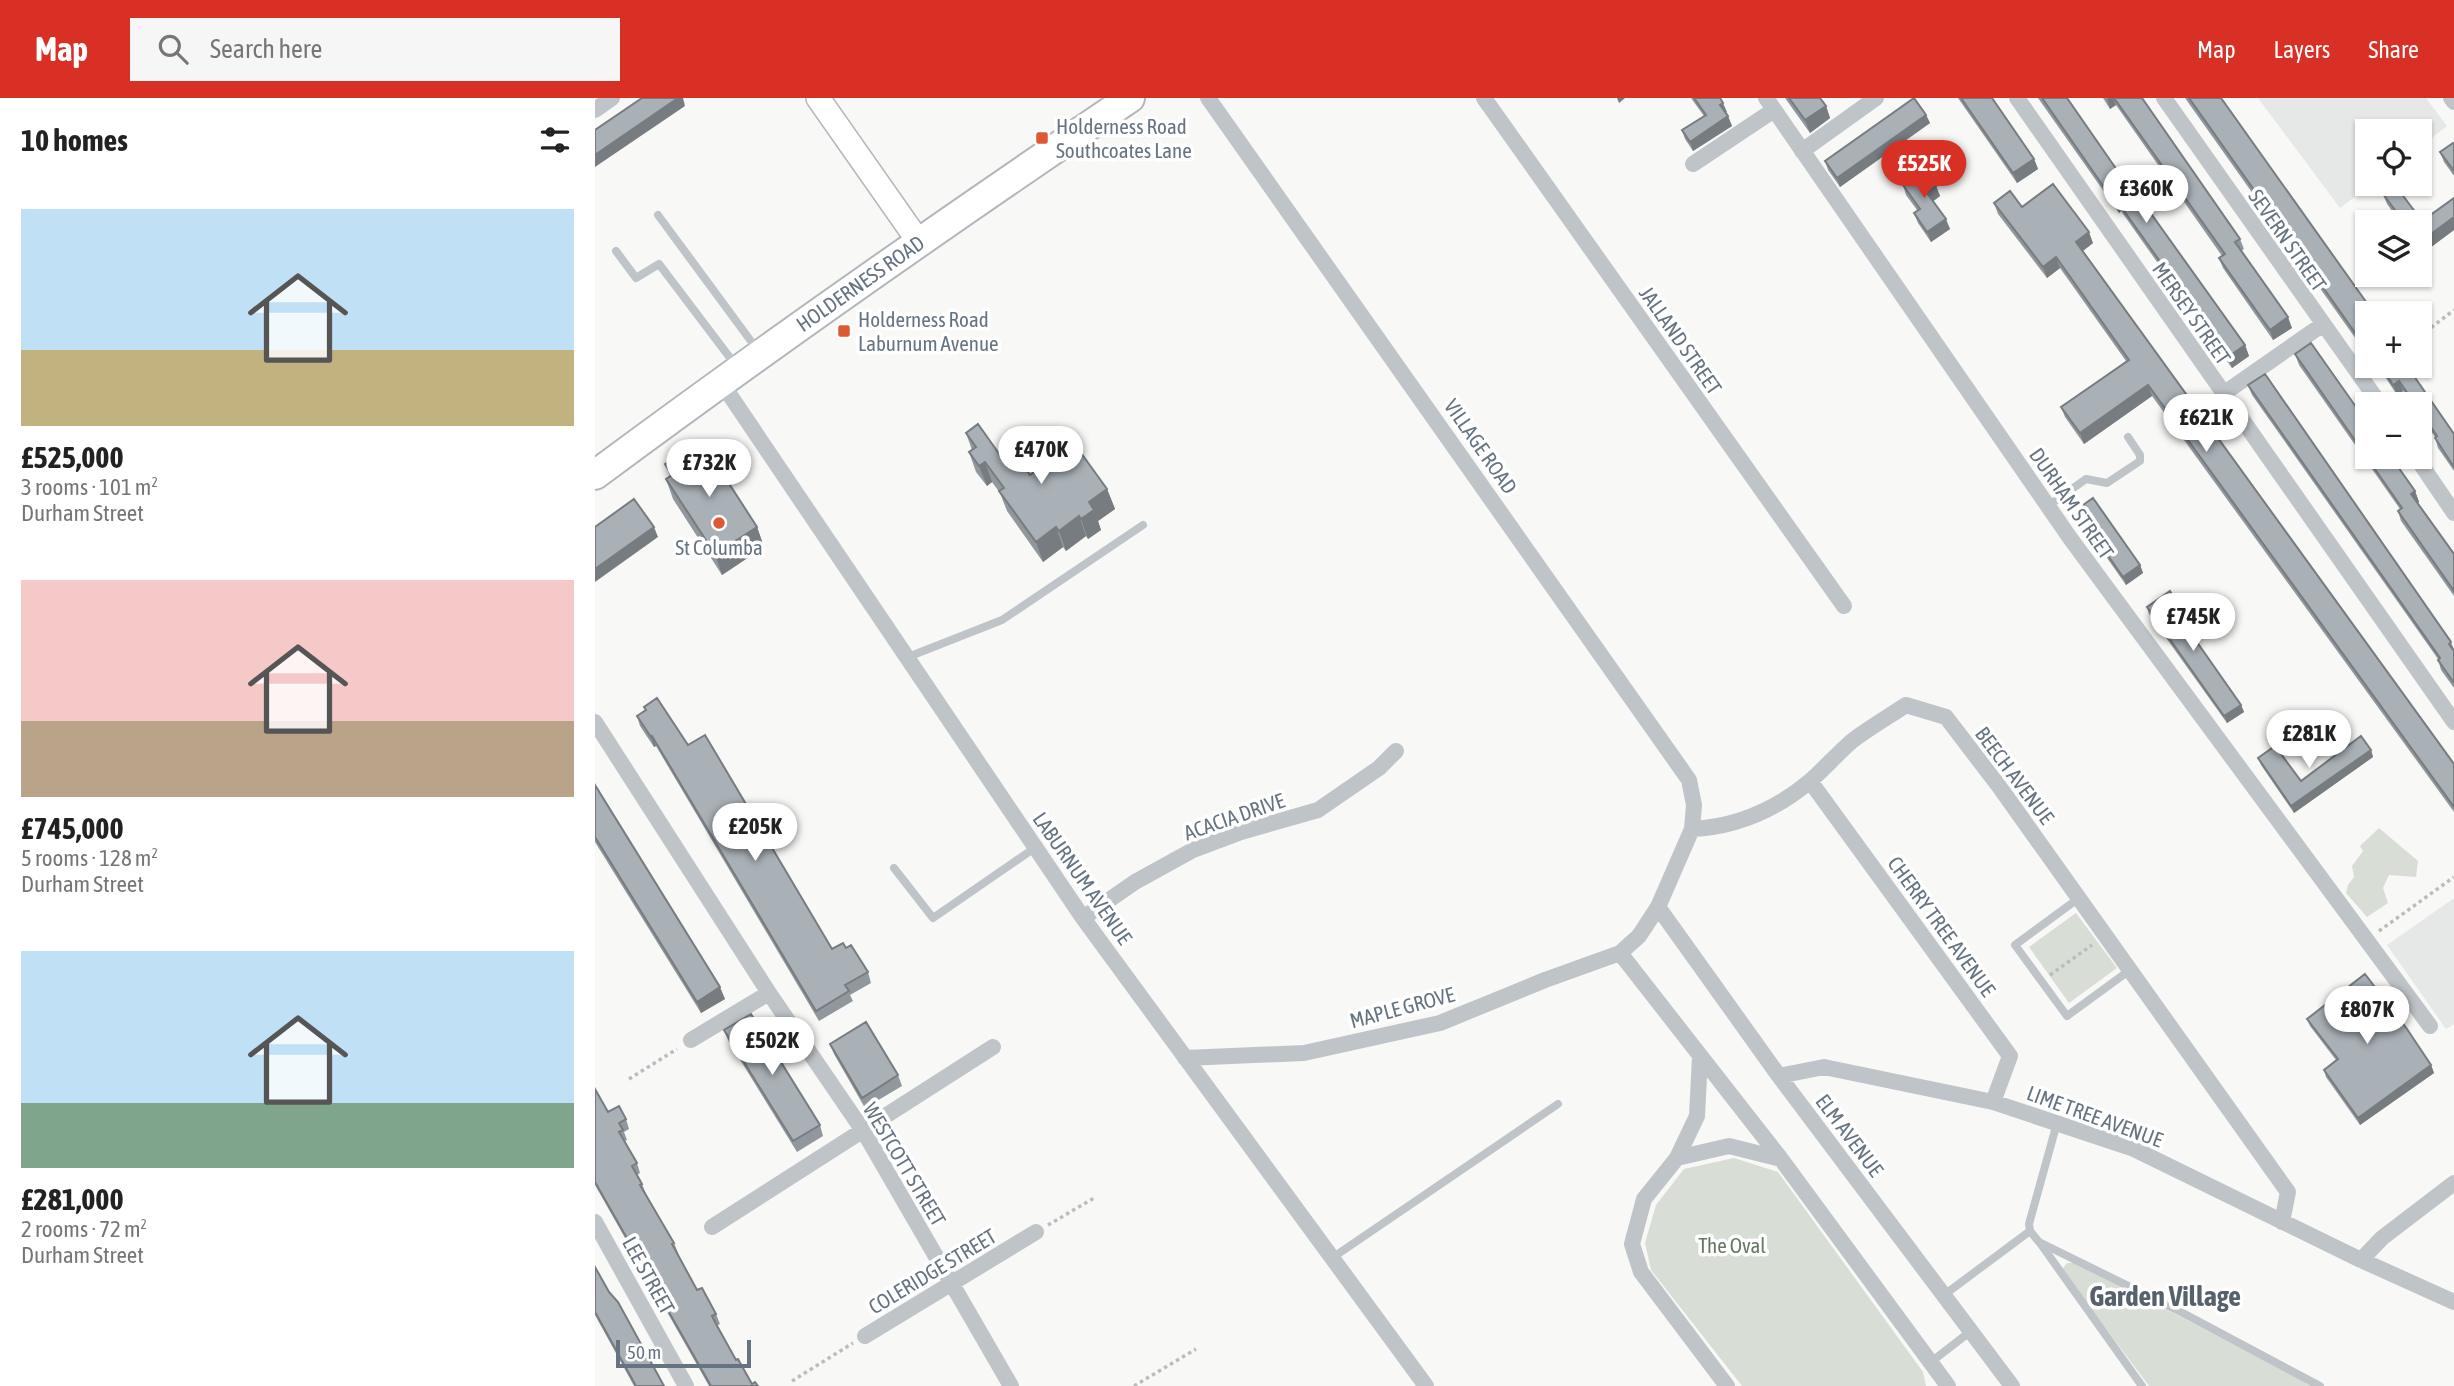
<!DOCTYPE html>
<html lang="en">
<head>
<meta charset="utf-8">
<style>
  body { margin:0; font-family:"Asap Condensed",sans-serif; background:#f6f6f6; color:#222; height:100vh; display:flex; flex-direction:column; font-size:26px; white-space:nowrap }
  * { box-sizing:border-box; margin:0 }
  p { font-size:23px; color:#767676 }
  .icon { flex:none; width:38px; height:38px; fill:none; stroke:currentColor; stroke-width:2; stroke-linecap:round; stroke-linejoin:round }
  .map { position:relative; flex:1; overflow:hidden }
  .side { display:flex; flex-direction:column; background:#fff; width:595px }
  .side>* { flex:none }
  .fabs { position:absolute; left:1760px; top:21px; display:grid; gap:14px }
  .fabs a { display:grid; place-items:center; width:77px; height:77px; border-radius:0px; background:#fff; box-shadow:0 2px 5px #0004; font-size:35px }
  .scale { position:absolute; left:21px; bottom:18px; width:135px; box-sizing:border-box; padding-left:7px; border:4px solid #657480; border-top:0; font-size:19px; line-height:24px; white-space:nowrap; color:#657480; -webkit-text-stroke:5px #fff; paint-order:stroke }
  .price { position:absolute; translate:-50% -60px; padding:0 16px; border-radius:24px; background:#fff; color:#222; font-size:23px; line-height:46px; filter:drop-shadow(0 2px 4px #0008) }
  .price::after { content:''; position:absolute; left:50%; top:42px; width:21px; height:16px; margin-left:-10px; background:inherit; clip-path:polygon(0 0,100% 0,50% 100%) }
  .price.active { background:#d93025; color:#fff }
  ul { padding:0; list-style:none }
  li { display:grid; align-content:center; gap:14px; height:371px; padding:0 21px }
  li span { display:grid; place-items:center; height:217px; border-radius:0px; color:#555 }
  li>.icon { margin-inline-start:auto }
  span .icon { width:126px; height:126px; fill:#fffc; stroke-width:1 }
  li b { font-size:30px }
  h2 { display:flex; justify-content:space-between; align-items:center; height:84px; padding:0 21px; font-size:30px }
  header { display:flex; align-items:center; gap:42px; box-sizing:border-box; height:98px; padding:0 35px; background:#d93025; color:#fff }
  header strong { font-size:33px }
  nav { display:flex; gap:38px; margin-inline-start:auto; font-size:24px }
  .search { width:490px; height:63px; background:#f6f6f6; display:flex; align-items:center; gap:18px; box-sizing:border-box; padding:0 24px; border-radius:0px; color:#767676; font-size:26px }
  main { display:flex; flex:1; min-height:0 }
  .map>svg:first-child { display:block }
</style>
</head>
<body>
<header>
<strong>Map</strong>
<div class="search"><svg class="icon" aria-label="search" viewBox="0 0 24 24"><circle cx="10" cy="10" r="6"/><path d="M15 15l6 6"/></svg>Search here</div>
<nav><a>Map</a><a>Layers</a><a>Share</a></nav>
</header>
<main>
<section class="side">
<h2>10 homes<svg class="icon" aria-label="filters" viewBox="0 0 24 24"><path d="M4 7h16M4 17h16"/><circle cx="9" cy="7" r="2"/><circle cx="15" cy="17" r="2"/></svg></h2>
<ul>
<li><span style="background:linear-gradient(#bfe0f5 65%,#c2b280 0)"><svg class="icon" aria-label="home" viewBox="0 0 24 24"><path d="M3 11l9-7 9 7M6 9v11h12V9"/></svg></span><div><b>£525,000</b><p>3 rooms · 101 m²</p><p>Durham Street</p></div></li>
<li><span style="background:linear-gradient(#f6c9c9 65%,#b9a48a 0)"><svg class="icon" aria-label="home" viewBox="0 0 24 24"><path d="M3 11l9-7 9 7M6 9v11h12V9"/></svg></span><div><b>£745,000</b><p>5 rooms · 128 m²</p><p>Durham Street</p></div></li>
<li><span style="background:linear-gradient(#bfe0f5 70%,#7fa58c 0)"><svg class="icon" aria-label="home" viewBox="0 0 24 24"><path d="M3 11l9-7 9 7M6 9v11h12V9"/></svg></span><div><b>£281,000</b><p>2 rooms · 72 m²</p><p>Durham Street</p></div></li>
</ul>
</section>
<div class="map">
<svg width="1859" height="1288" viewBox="0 0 1859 1288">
  <rect width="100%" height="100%" fill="#f8f8f6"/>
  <path fill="#e6e7e7" d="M 1663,0 L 1831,0 L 1852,28 L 1825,49 L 1825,33 L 1773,33 L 1773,86 L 1777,86 L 1745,110 Z
    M 1859,800 L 1859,926 L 1851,931 L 1792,847 Z"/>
  <path fill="#d8ddd5" d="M 1784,730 L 1823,763 L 1821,779 L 1794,777 L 1788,790 L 1793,805 L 1772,819 L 1751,795 L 1753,787 L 1759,779 L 1757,768 L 1768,753 L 1765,748 Z
    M 1481,815 L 1522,870 L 1474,905 L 1434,849 Z
    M 1139,1060 L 1183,1074 L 1328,1274 L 1331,1288 L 1147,1288 L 1056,1172 L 1050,1145 L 1061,1107 L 1089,1071 Z
    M 1472,1165 L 1482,1165 L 1719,1288 L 1554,1288 L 1473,1180 L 1468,1170 Z"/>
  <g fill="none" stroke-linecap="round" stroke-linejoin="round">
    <defs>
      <path id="secondary" d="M 223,0 L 324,144"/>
      <path id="highway" d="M 0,377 C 175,247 354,122 535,0"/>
    </defs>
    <use href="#secondary" stroke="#b2b8bc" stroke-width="26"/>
    <use href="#highway" stroke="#b3b7bb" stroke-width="32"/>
    <path stroke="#babdc0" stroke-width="3.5" stroke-dasharray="3.5 3.5" stroke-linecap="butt" d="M 1825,238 L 1859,212
      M 1784,833 L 1859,779
      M 1455,877 L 1497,847
      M 34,981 L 82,951
      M 453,1127 L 499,1100
      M 197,1283 L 258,1245
      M 539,1288 L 601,1251"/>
    <path stroke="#bfc4c8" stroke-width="8" d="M 63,117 L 164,254
      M 21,153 L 41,180 L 64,166 L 142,269
      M 1453,408 L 1491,381 L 1512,385 L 1545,363 L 1545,357 L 1533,339
      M 313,559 L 407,522 L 548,427
      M 299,770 L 338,820 L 441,749
      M 1484,800 L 1420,847 L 1472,918 L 1535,872
      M 1462,1025 L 1434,1126 L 1435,1133 L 1444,1144 L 1584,1213 L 1725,1288
      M 1445,1145 L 1547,1288
      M 737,1160 L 963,1006
      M 1349,1197 L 1435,1133
      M 1336,1264 L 1376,1233"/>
    <path stroke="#bfc4c8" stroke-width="16" d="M 613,0 L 1094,682 L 1099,707 L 1097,731
      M 889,0 L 1249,508
      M 1171,0 L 1475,440 L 1835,928
      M 1422,0 L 1859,624
      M 1569,0 L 1785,306
      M 1856,0 L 1859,4
      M 0,12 L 17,0
      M 1207,53 L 1281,0
      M 1098,66 L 1179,12
      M 126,284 L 488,820 L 831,1288
      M 1628,296 L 1727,227
      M 1821,359 L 1859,415
      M 0,624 L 174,895 L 269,1034 L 416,1288
      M 1215,683 L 1415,958 L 1398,1004
      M 1063,809 L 1184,978 L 1417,1288
      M 488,820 L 540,784 L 598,752 L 646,734 L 723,712 L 784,670 L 801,653
      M 1025,855 L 1186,1061 L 1353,1288
      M 96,942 L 174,895
      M 1105,959 L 1102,1018 L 1082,1060 L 1049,1101 L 1037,1146 L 1046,1174 L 1132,1288
      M 590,960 L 709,955 L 845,925 L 950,882 L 1025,855 L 1044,838 L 1063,809 L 1097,731 C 1141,729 1180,712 1214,684 C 1229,671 1242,656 1257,643 C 1274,630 1293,619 1311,607 L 1351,619 L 1406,691 L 1693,1094 L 1687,1124
      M 1184,978 L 1229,969 L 1398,1004 L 1539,1051 L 1766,1162 L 1859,1204
      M 1082,1060 L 1134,1048 L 1186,1061
      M 0,1124 L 91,1288
      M 117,1129 L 398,949
      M 1766,1162 L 1787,1140 L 1859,1085
      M 270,1238 L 441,1134"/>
    <use href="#secondary" stroke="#fff" stroke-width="23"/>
    <use href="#highway" stroke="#fff" stroke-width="28"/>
  </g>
  <path fill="#91989d" d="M 1096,0 L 1125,0 L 1137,28 L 1098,53 L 1090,41 L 1087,32 L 1109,18 Z
    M 1190,0 L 1225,0 L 1231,8 L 1235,20 L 1215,35 Z
    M 1363,0 L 1397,0 L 1439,61 L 1443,71 L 1422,85 Z
    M 1443,0 L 1472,0 L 1540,98 L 1650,247 L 1654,258 L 1637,270 L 1526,113 L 1524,115 Z
    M 1508,0 L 1547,0 L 1645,141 L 1649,151 L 1646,153 L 1697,230 L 1678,242 L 1628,170 L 1624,160 L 1627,158 L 1521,7 L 1515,11 Z
    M 1590,0 L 1626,0 L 1773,215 L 1773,258 Z
    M 1331,17 L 1335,25 L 1245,89 L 1233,72 L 1230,63 Z
    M 1859,46 L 1859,78 L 1849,64 L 1845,54 Z
    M 1308,87 L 1341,88 L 1345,98 L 1338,103 L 1355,131 L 1336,144 L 1323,125 L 1319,115 L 1322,112 L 1311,97 Z
    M 1788,96 L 1827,123 L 1859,100 L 1859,132 L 1828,155 L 1825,152 L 1825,124 L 1805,124 L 1792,106 Z
    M 1399,105 L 1427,109 L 1498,145 L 1488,153 L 1859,666 L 1859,714 L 1557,298 L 1489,346 L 1470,319 L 1466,309 L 1531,263 L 1465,170 L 1452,180 L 1403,116 Z
    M 1700,256 L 1820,393 L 1824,404 L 1822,405 L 1859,456 L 1859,498 L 1806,423 L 1803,413 L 1805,411 L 1704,267 Z
    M 1783,268 L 1812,268 L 1859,336 L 1859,373 L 1843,350 L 1840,339 L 1825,318 L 1825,306 L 1817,306 L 1808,293 L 1802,297 Z
    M 1653,287 L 1856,544 L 1859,551 L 1859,590 L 1846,572 L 1843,561 L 1657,297 Z
    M 371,335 L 435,377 L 463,360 L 512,391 L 520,411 L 503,423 L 506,432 L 493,441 L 491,438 L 471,453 L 468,449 L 448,464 L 412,413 L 405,395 L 397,384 L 392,388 L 381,374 L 374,354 L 377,352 Z
    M 111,359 L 162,429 L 169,449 L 127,477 L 78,401 L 71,381 L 75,378 L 70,366 Z
    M 1481,412 L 1545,467 L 1548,475 L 1531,487 L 1484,420 Z
    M 1552,509 L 1591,520 L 1587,523 L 1646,607 L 1649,614 L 1632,625 L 1554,516 Z
    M 49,609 L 93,647 L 237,851 L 273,874 L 276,885 L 255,897 L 258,903 L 224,923 L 61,648 L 59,649 L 45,628 L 42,618 L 50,612 Z
    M 1776,652 L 1778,659 L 1699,715 L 1666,667 L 1663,660 L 1706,683 Z
    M 0,687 L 130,901 L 106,915 L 0,744 Z
    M 1712,921 L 1836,967 L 1839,975 L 1765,1027 L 1731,979 L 1729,972 L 1741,962 L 1715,928 Z
    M 129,932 L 225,1027 L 228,1038 L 202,1054 L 133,942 Z
    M 235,946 L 303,977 L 307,988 L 270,1010 L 239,956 Z
    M 0,991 L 13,1014 L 31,1021 L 34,1031 L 29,1034 L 32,1042 L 30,1043 L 42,1065 L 45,1075 L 42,1077 L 47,1086 L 51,1096 L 79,1145 L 83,1155 L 82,1156 L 102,1192 L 121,1216 L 125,1226 L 121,1228 L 141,1262 L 157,1286 L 163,1288 L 114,1288 L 0,1087 Z
    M 0,1169 L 14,1194 L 69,1288 L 39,1288 L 0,1217 Z"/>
  <path fill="#767c80" d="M 83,0 L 88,0 L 90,8 L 0,69 L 0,57 Z
    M 1022,0 L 1030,0 L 1024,5 Z
    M 1513,0 L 1518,0 L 1521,7 L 1515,11 L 1512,1 Z
    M 1128,5 L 1132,14 L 1128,16 L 1125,7 Z
    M 1231,8 L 1235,20 L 1215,35 L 1210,22 Z
    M 1331,17 L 1335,25 L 1245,89 L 1242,80 Z
    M 1133,18 L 1137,28 L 1098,53 L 1095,44 Z
    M 1439,61 L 1443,71 L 1422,85 L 1418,75 Z
    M 1341,88 L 1345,98 L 1336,105 L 1332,95 Z
    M 1522,103 L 1526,113 L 1524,115 L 1520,105 Z
    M 1859,119 L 1859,132 L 1828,155 L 1825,149 L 1825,144 Z
    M 1351,121 L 1355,131 L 1336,144 L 1332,134 Z
    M 1494,134 L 1498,145 L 1485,155 L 1481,144 Z
    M 1461,159 L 1465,170 L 1452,180 L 1448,169 Z
    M 1693,219 L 1697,230 L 1678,242 L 1675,232 Z
    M 1650,247 L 1654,258 L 1637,270 L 1633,259 Z
    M 1804,283 L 1808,293 L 1802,297 L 1798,287 Z
    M 1553,287 L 1557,298 L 1489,346 L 1485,335 Z
    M 390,364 L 397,384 L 392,388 L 384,368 Z
    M 512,391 L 520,411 L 503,423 L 506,432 L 493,441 L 486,421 L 494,404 Z
    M 1820,393 L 1824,404 L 1820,407 L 1816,396 Z
    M 484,418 L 491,438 L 471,453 L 464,433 Z
    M 59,429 L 63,439 L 0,484 L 0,471 Z
    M 162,429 L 169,449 L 127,477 L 120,456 Z
    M 461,429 L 468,449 L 448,464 L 441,444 Z
    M 1545,467 L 1548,475 L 1531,487 L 1528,479 Z
    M 1588,513 L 1591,520 L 1585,524 L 1583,517 Z
    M 1646,607 L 1649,614 L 1632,625 L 1629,618 Z
    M 57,638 L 61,648 L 59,649 L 56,639 Z
    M 1776,652 L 1778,659 L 1699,715 L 1696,708 Z
    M 125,889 L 130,901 L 106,915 L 102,904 Z
    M 1836,967 L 1839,975 L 1765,1027 L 1763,1020 Z"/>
  <path fill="#a9b1b7" stroke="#767c80" stroke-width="2" d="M 47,0 L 83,0 L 0,57 L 0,32 Z
    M 1099,0 L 1125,0 L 1128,5 L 1125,7 L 1133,18 L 1095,44 L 1087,32 L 1111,17 Z
    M 1194,0 L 1225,0 L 1231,8 L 1210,22 Z
    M 1319,0 L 1331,17 L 1242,80 L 1230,63 Z
    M 1366,0 L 1397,0 L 1439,61 L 1418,75 Z
    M 1447,0 L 1472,0 L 1540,98 L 1542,96 L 1650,247 L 1633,259 L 1522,103 L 1520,105 Z
    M 1519,0 L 1547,0 L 1645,141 L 1640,144 L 1693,219 L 1675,232 L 1624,160 L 1630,156 Z
    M 1594,0 L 1626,0 L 1779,215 L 1773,215 L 1773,253 Z
    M 1858,45 L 1859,46 L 1859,73 L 1845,54 Z
    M 1329,71 L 1341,88 L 1332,95 L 1351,121 L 1332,134 L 1319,115 L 1325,111 L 1308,87 Z
    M 1458,86 L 1494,134 L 1481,144 L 1859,666 L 1859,709 L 1553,287 L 1485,335 L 1466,309 L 1534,262 L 1461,159 L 1448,169 L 1399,105 L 1415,93 L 1427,109 Z
    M 1800,87 L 1827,123 L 1859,100 L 1859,119 L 1825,144 L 1825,124 L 1809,124 L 1788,96 Z
    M 1716,245 L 1773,326 L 1773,359 L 1796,359 L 1820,393 L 1816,396 L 1859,456 L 1859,493 L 1803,413 L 1807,410 L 1700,256 Z
    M 1786,268 L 1812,268 L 1859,336 L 1859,369 L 1840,340 L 1842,338 L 1825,314 L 1825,306 L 1820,306 L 1804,283 L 1798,287 Z
    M 1670,276 L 1856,544 L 1854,546 L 1859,553 L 1859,585 L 1843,562 L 1845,560 L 1653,287 Z
    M 383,326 L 405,357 L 415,349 L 435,377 L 461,358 L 463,360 L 481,348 L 512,391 L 494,404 L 499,412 L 486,421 L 484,418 L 464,433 L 461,429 L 441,444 L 404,393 L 409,390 L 390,364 L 384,368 L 374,354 L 381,349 L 371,335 Z
    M 103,345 L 111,359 L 115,356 L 162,429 L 120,456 L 71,381 L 77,377 L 70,366 Z
    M 1498,400 L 1545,467 L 1528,479 L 1481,412 Z
    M 39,401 L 59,429 L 0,471 L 0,429 Z
    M 1575,493 L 1588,513 L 1583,517 L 1646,607 L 1629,618 L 1552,509 Z
    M 62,600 L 93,647 L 110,637 L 237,851 L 248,845 L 251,850 L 256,847 L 273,874 L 250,887 L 254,893 L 221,913 L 57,638 L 56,639 L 42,618 L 51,612 L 49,609 Z
    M 1766,638 L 1776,652 L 1696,708 L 1663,660 L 1680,648 L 1706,683 Z
    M 0,687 L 125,889 L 102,904 L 0,739 Z
    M 1770,876 L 1812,931 L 1836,967 L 1763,1020 L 1729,972 L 1743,961 L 1712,921 Z
    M 156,916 L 225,1027 L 198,1043 L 129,932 Z
    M 271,924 L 303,977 L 267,1000 L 235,946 Z
    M 0,991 L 13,1014 L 24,1008 L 31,1021 L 24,1025 L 28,1032 L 24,1034 L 42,1065 L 37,1068 L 47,1086 L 45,1087 L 79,1145 L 77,1146 L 102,1192 L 107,1190 L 121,1216 L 117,1218 L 121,1226 L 141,1262 L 143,1261 L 157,1286 L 160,1284 L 163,1288 L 116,1288 L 0,1084 Z
    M 0,1169 L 14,1194 L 23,1204 L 69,1288 L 41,1288 L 0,1214 Z"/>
  <g fill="#dc5933" stroke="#fff" stroke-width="2.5">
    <rect x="440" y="33" width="14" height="14" rx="3.5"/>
    <rect x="242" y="226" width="14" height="14" rx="3.5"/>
    <circle cx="124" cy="425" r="7"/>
  </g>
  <g text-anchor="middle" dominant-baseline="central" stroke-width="7" stroke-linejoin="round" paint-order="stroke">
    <g font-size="21" fill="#657480" stroke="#fff" text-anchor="start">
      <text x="461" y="28">Holderness Road<tspan x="461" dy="24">Southcoates Lane</tspan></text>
      <text x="263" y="221">Holderness Road<tspan x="263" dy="24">Laburnum Avenue</tspan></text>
      <text x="124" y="449" text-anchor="middle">St Columba</text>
    </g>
    <g font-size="21" fill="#657480" stroke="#fff">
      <text transform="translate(1693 142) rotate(55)">SEVERN STREET</text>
      <text transform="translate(265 185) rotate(-35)">HOLDERNESS ROAD</text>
      <text transform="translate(1597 215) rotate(55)">MERSEY STREET</text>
      <text transform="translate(1086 242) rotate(55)">JALLAND STREET</text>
      <text transform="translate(886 348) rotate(55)">VILLAGE ROAD</text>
      <text transform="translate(1477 405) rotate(55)">DURHAM STREET</text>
      <text transform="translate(1420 677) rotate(53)">BEECH AVENUE</text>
      <text transform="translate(639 718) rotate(-19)">ACACIA DRIVE</text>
      <text transform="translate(488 780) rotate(55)">LABURNUM AVENUE</text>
      <text transform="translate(1347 828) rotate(54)">CHERRY TREE AVENUE</text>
      <text transform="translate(807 909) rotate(-15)">MAPLE GROVE</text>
      <text transform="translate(1500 1018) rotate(20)">LIME TREE AVENUE</text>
      <text transform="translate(1255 1037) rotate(53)">ELM AVENUE</text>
      <text transform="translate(310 1066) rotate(59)">WESTCOTT STREET</text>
      <text transform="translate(337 1173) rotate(-31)">COLERIDGE STREET</text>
      <text transform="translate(54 1177) rotate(61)">LEE STREET</text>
    </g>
    <g font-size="21" fill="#677863" stroke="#fff">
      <text x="1137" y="1147">The Oval</text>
    </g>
    <g font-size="28" font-weight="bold" fill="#56626b" stroke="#fff">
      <text x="1570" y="1198">Garden Village</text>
    </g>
  </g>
</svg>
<div class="fabs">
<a><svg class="icon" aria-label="locate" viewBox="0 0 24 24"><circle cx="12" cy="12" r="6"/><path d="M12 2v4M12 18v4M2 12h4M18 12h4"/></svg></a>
<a><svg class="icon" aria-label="layers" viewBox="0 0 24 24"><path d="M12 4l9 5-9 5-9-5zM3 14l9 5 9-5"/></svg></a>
<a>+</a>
<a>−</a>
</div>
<div class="scale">50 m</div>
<b class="price active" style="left:1329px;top:102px">£525K</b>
<b class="price" style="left:1551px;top:127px">£360K</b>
<b class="price" style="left:1611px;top:356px">£621K</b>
<b class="price" style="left:446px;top:388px">£470K</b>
<b class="price" style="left:114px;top:401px">£732K</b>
<b class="price" style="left:1598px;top:555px">£745K</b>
<b class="price" style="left:1714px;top:672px">£281K</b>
<b class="price" style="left:160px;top:765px">£205K</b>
<b class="price" style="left:1772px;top:948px">£807K</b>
<b class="price" style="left:177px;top:979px">£502K</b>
</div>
</main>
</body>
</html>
